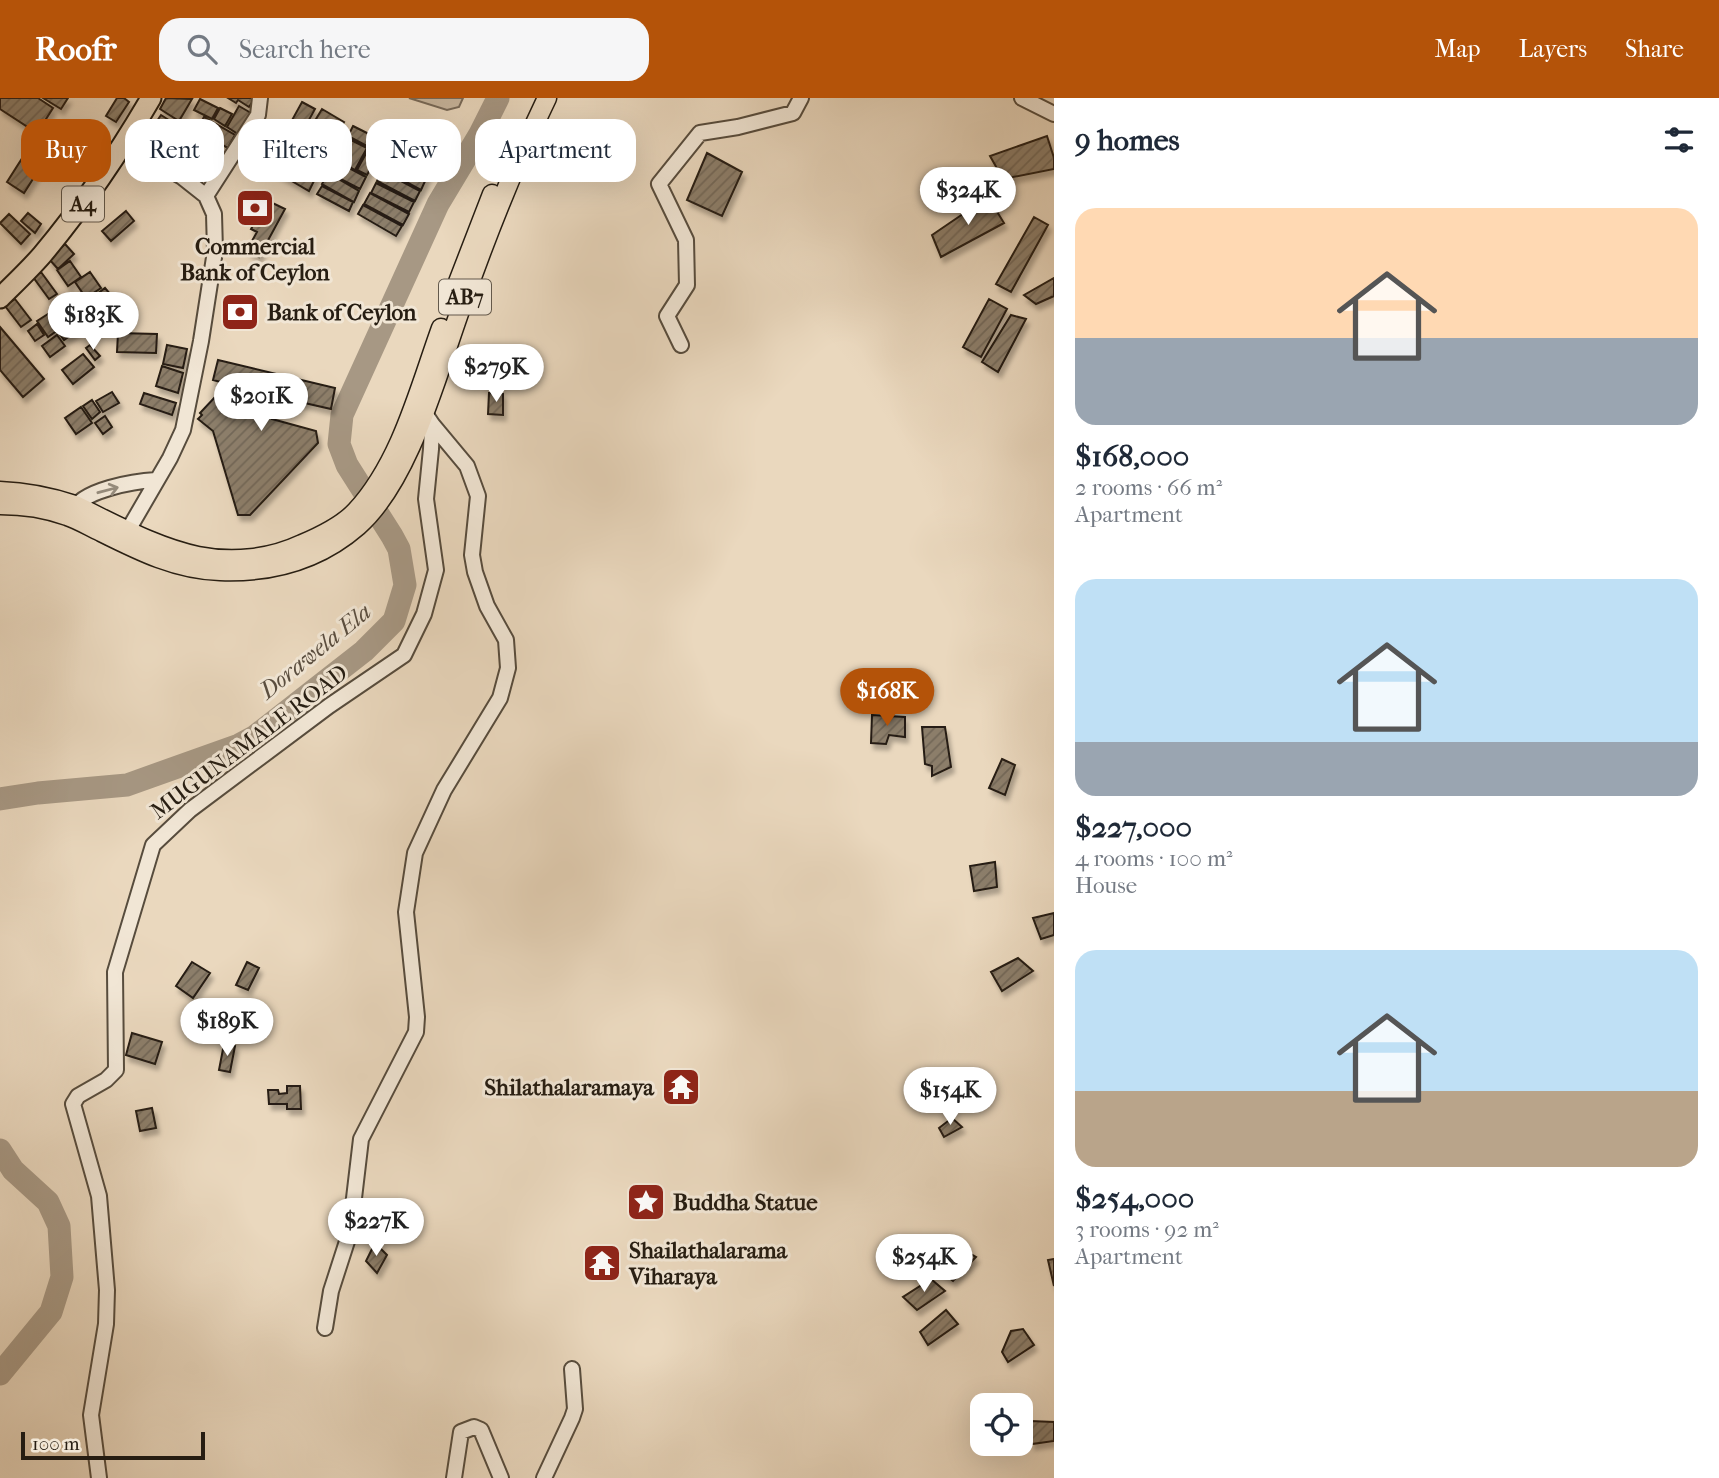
<!DOCTYPE html>
<html lang="en">
<head>
<meta charset="utf-8">
<style>
  body { margin:0; font-family:"IM FELL French Canon",serif; background:#f6f6f7; color:#1f2937; height:100vh; display:flex; flex-direction:column; font-size:26px; white-space:nowrap }
  * { box-sizing:border-box; margin:0 }
  p { font-size:23px; color:#747a83 }
  .icon { flex:none; width:38px; height:38px; fill:none; stroke:currentColor; stroke-width:2; stroke-linecap:round; stroke-linejoin:round }
  .map { position:relative; flex:1; overflow:hidden }
  .details { display:flex; flex-direction:column; background:#fff; width:665px }
  .details>* { flex:none }
  .guide { position:absolute; left:21px; top:21px; width:665px; height:63px; display:flex; gap:14px }
  .tools { position:absolute; left:970px; top:1295px; display:grid; gap:14px }
  .tools a { display:grid; place-items:center; width:63px; height:63px; border-radius:14px; background:#fff; box-shadow:0 7px 28px #0002; font-size:35px }
  .scale { position:absolute; left:21px; bottom:18px; width:184px; box-sizing:border-box; padding-left:7px; border:4px solid #261d12; border-top:0; font-size:19px; line-height:24px; white-space:nowrap; color:#261d12; -webkit-text-stroke:5px #f1e6d5; paint-order:stroke }
  .price { position:absolute; translate:-50% -60px; padding:0 16px; border-radius:24px; background:#fff; color:#222; font-size:23px; line-height:46px; filter:drop-shadow(0 2px 4px #0008) }
  .price::after { content:''; position:absolute; left:50%; top:42px; width:21px; height:16px; margin-left:-10px; background:inherit; clip-path:polygon(0 0,100% 0,50% 100%) }
  .price.active { background:#b45309; color:#fff }
  ul { padding:0; list-style:none }
  li { display:grid; align-content:center; gap:14px; height:371px; padding:0 21px }
  li span { display:grid; place-items:center; height:217px; border-radius:21px; color:#555 }
  li>.icon { margin-inline-start:auto }
  span .icon { width:126px; height:126px; fill:#fffc; stroke-width:1 }
  li b { font-size:30px }
  h2 { display:flex; justify-content:space-between; align-items:center; height:84px; padding:0 21px; font-size:30px }
  .pill { padding:0 24px; border-radius:21px; background:#fff; box-shadow:0 7px 28px #0002; font-size:24px; line-height:63px }
  .pill.active { background:#b45309; color:#fff }
  header { display:flex; align-items:center; gap:42px; box-sizing:border-box; height:98px; padding:0 35px; background:#b45309; color:#fff }
  header strong { font-size:33px }
  nav { display:flex; gap:38px; margin-inline-start:auto; font-size:24px }
  .search { width:490px; height:63px; background:#f6f6f7; display:flex; align-items:center; gap:18px; box-sizing:border-box; padding:0 24px; border-radius:21px; color:#747a83; font-size:26px }
  main { display:flex; flex:1; min-height:0 }
  .map>svg:first-child { display:block }
</style>
</head>
<body>
<header>
<strong>Roofr</strong>
<div class="search"><svg class="icon" aria-label="search" viewBox="0 0 24 24"><circle cx="10" cy="10" r="6"/><path d="M15 15l6 6"/></svg>Search here</div>
<nav><a>Map</a><a>Layers</a><a>Share</a></nav>
</header>
<main>
<div class="map">
<svg width="1054" height="1380" viewBox="0 0 1054 1380">
  <defs>
    <pattern id="building-hatch" width="6" height="6" patternUnits="userSpaceOnUse" patternTransform="scale(1.75)"><rect width="6" height="6" fill="#8c7e6b"/><path d="M-1 1l2-2M0 6l6-6M5 7l2-2" fill="none" stroke="#726757"/></pattern>
    <filter id="shadow"><feDropShadow dx="3" dy="5.5" stdDeviation="2" flood-color="#0004"/></filter>
  </defs>
  <rect width="100%" height="100%" fill="#ead8be"/>
  <filter id="stains"><feTurbulence type="fractalNoise" baseFrequency=".00286" numOctaves="4"/><feColorMatrix values="0 0 0 0 .2 0 0 0 0 .09 0 0 0 0 .02 0 0 0 .5 -.17"/></filter>
  <radialGradient id="worn" r=".72"><stop offset=".6" stop-color="#630" stop-opacity="0"/><stop offset="1" stop-color="#630" stop-opacity=".3"/></radialGradient>
  <path fill="#c9b8a1" stroke="#786a5a" stroke-width="2" d="M 409,0 L 463,0 L 459,9 L 447,12 Z"/>
  <g fill="none" stroke-linecap="round" stroke-linejoin="round">
    <path stroke="#a79884" stroke-width="23" d="M 0,701 L 38,695 L 127,687 L 239,647 L 254,639 L 364,553 L 394,523 L 405,487 L 399,451 L 392,438 L 347,367 L 339,346 L 342,317 L 438,106 L 480,36 L 498,0
      M 0,1052 L 13,1072 L 48,1104 L 59,1128 L 62,1179 L 51,1214 L 0,1276"/>
  </g>
  <path fill="url(#building-hatch)" stroke="#261d12" stroke-width="2" filter="url(#shadow)" d="M 0,0 L 38,0 L 53,10 L 37,35 L 0,11 Z
    M 43,0 L 68,0 L 61,11 Z
    M 117,0 L 124,0 L 129,4 L 116,24 L 106,18 Z
    M 166,0 L 192,1 L 179,23 L 160,11 Z
    M 228,0 L 255,0 L 249,9 L 238,2 L 236,5 Z
    M 200,1 L 218,10 L 212,21 L 194,12 Z
    M 302,4 L 315,11 L 293,51 L 280,44 Z
    M 239,8 L 251,15 L 238,36 L 227,29 Z
    M 220,10 L 232,16 L 225,28 L 214,21 Z
    M 322,11 L 344,24 L 338,34 L 316,21 Z
    M 161,17 L 186,33 L 179,45 L 153,29 Z
    M 204,19 L 235,37 L 228,50 L 197,32 Z
    M 315,22 L 338,35 L 332,45 L 309,32 Z
    M 353,28 L 385,44 L 380,55 L 348,38 Z
    M 272,30 L 282,35 L 265,67 L 255,62 Z
    M 309,34 L 331,46 L 326,56 L 303,43 Z
    M 50,36 L 60,43 L 51,57 L 41,50 Z
    M 1047,38 L 1054,60 L 1054,71 L 1003,81 L 990,58 Z
    M 347,40 L 367,50 L 355,72 L 336,61 Z
    M 279,45 L 290,51 L 278,75 L 266,68 Z
    M 304,46 L 326,59 L 320,68 L 299,55 Z
    M 396,49 L 432,69 L 426,80 L 387,59 Z
    M 369,50 L 379,56 L 367,77 L 357,72 Z
    M 28,51 L 45,62 L 24,95 L 7,84 Z
    M 292,53 L 321,70 L 315,81 L 285,64 Z
    M 707,55 L 742,74 L 722,118 L 687,102 Z
    M 387,61 L 426,81 L 421,92 L 382,71 Z
    M 334,62 L 366,79 L 360,91 L 327,74 Z
    M 284,65 L 314,83 L 309,93 L 278,75 Z
    M 382,73 L 420,93 L 415,103 L 377,83 Z
    M 328,75 L 359,93 L 354,104 L 322,86 Z
    M 376,85 L 414,104 L 409,114 L 371,95 Z
    M 322,88 L 353,104 L 349,113 L 317,96 Z
    M 370,95 L 409,116 L 403,127 L 364,106 Z
    M 260,99 L 285,111 L 259,159 L 247,152 L 257,134 L 251,131 L 256,122 L 250,119 Z
    M 988,99 L 1004,125 L 941,159 L 932,137 Z
    M 363,107 L 402,128 L 396,138 L 358,116 Z
    M 126,113 L 134,123 L 111,143 L 102,133 Z
    M 28,115 L 41,126 L 35,135 L 21,123 Z
    M 9,116 L 30,136 L 21,146 L 0,125 Z
    M 1034,119 L 1048,127 L 1011,194 L 996,186 Z
    M 65,146 L 74,156 L 58,171 L 49,161 Z
    M 70,163 L 81,179 L 68,188 L 57,172 Z
    M 41,174 L 57,196 L 49,201 L 33,179 Z
    M 90,174 L 101,190 L 86,200 L 75,184 Z
    M 1054,180 L 1054,198 L 1036,206 L 1024,197 Z
    M 105,190 L 116,203 L 107,210 L 96,197 Z
    M 15,201 L 31,222 L 21,229 L 5,208 Z
    M 989,201 L 1007,211 L 981,259 L 963,249 Z
    M 62,207 L 72,222 L 48,239 L 37,223 Z
    M 1011,217 L 1026,221 L 998,274 L 982,264 Z
    M 73,225 L 78,232 L 64,242 L 59,235 Z
    M 37,226 L 44,237 L 35,243 L 28,233 Z
    M 0,229 L 44,281 L 23,299 L 0,272 Z
    M 118,235 L 157,236 L 156,255 L 117,254 Z
    M 57,237 L 65,248 L 50,259 L 42,248 Z
    M 90,247 L 100,258 L 95,262 L 86,250 Z
    M 167,247 L 187,251 L 183,270 L 163,266 Z
    M 83,256 L 94,269 L 73,286 L 62,272 Z
    M 218,262 L 335,290 L 331,311 L 278,299 L 272,321 L 316,333 L 318,345 L 250,417 L 238,417 L 213,333 L 198,321 L 202,317 L 200,315 L 214,300 L 216,303 L 220,299 L 232,312 L 261,318 L 267,296 L 213,282 Z
    M 162,268 L 183,275 L 178,295 L 156,288 Z
    M 112,294 L 119,305 L 103,314 L 96,303 Z
    M 144,295 L 176,305 L 172,317 L 140,306 Z
    M 489,295 L 503,296 L 503,317 L 488,316 Z
    M 92,302 L 100,314 L 92,321 L 83,308 Z
    M 81,309 L 92,325 L 76,336 L 65,320 Z
    M 105,318 L 112,329 L 103,336 L 95,325 Z
    M 872,617 L 905,619 L 905,639 L 889,637 L 886,646 L 871,645 Z
    M 922,629 L 945,629 L 951,669 L 932,678 L 932,668 L 925,666 Z
    M 1002,661 L 1015,667 L 1005,697 L 989,690 Z
    M 995,764 L 997,789 L 974,793 L 970,768 Z
    M 1054,815 L 1054,837 L 1041,841 L 1033,820 Z
    M 1018,860 L 1033,873 L 1002,893 L 991,874 Z
    M 192,864 L 210,875 L 193,900 L 176,888 Z
    M 247,864 L 259,870 L 248,892 L 236,887 Z
    M 132,935 L 162,944 L 155,966 L 126,957 Z
    M 224,946 L 235,948 L 230,974 L 219,972 Z
    M 287,988 L 300,988 L 301,1011 L 287,1011 L 287,1006 L 269,1006 L 268,992 L 278,992 L 279,996 L 287,995 Z
    M 152,1010 L 156,1030 L 140,1033 L 136,1013 Z
    M 952,1020 L 962,1029 L 944,1039 L 939,1030 Z
    M 375,1145 L 387,1157 L 377,1175 L 366,1163 Z
    M 957,1148 L 976,1159 L 953,1183 L 938,1171 Z
    M 1054,1161 L 1054,1188 L 1048,1162 Z
    M 931,1181 L 945,1193 L 917,1212 L 903,1199 Z
    M 946,1212 L 958,1226 L 928,1247 L 920,1234 Z
    M 1023,1231 L 1034,1247 L 1008,1264 L 1002,1254 L 1011,1233 Z
    M 1030,1323 L 1054,1324 L 1054,1343 L 1032,1346 Z"/>
  <g fill="none" stroke-linecap="round" stroke-linejoin="round">
    <defs>
      <path id="minor" d="M 1022,0 L 1054,16
        M 206,98 L 258,17 L 260,0
        M 681,247 L 667,218 L 687,187 L 686,142 L 659,86 L 700,35 L 738,29 L 793,15 L 801,0
        M 73,413 C 81,392 135,383 156,382
        M 123,441 L 170,360 L 183,332 L 201,243 L 215,153 L 214,116 L 206,98 L 182,79 L 152,62 L 128,40
        M 325,1230 L 331,1193 L 350,1134 L 361,1041 L 416,934 L 417,919 L 406,814 L 415,755 L 444,692 L 500,600 L 508,570 L 506,542 L 487,508 L 475,474 L 472,457 L 478,398 L 467,368 L 432,326
        M 99,1380 L 91,1317 L 106,1226 L 107,1192 L 99,1098 L 73,1006 L 78,998 L 106,982 L 116,972 L 115,874 L 153,747 L 190,712 L 329,608 L 404,557 L 424,516 L 436,472 L 426,401 L 431,351 L 432,326 L 424,314
        M 454,1380 L 461,1334 L 474,1329 L 481,1332 L 501,1380
        M 544,1380 L 572,1320 L 575,1311 L 572,1271"/>
      <path id="major" d="M 458,184 L 492,96
        M 0,393 C 26,394 51,399 75,407 C 115,426 155,449 198,458 C 233,465 270,461 302,446 C 321,438 342,428 356,413 C 401,364 419,291 441,230
        M 0,407 C 23,407 45,410 67,418 C 79,422 90,429 101,434 C 139,453 177,472 220,473 C 271,475 319,462 358,428 C 410,382 437,276 461,210 C 486,139 514,68 547,0"/>
      <path id="highway" d="M 0,200 C 14,186 29,172 42,157 C 83,108 119,55 151,0"/>
    </defs>
    <use href="#minor" stroke="#574c3d" stroke-width="18"/>
    <use href="#major" stroke="#261d12" stroke-width="21"/>
    <use href="#highway" stroke="#261d12" stroke-width="23"/>
    <use href="#minor" stroke="#f1e6d5" stroke-width="14"/>
    <use href="#major" stroke="#ead8be" stroke-width="18"/>
    <use href="#highway" stroke="#ead8be" stroke-width="19"/>
  </g>
  <defs><path id="oneway-shaft" d="M-6 0H5M1.5-3L5.5 0L1.5 3" fill="none" stroke-width="1.6" stroke-linecap="round" stroke-linejoin="round" transform="scale(1.75)"/></defs>
  <use stroke="#968c7d" href="#oneway-shaft" transform="translate(108 392) rotate(-15)"/>
  <defs>
    <symbol id="bank-square" viewBox="-11 -11 22 22"><rect x="-9" y="-9" width="18" height="18" rx="4" fill="#8f2418" stroke="#f1e6d5"/><path d="M-6-4H6V4H-6ZM0-2.3a2.3 2.3 0 1 0 0 4.6a2.3 2.3 0 1 0 0-4.6Z" fill="#fff"/></symbol>
    <symbol id="temple-square" viewBox="-11 -11 22 22"><rect x="-9" y="-9" width="18" height="18" rx="4" fill="#8f2418" stroke="#f1e6d5"/><path d="M0-6L5-2H3V0L6.5 2.5H4V6H1.5V3h-3V6H-4V2.5H-6.5L-3 0V-2H-5Z" fill="#fff"/></symbol>
    <symbol id="sight-square" viewBox="-11 -11 22 22"><rect x="-9" y="-9" width="18" height="18" rx="4" fill="#8f2418" stroke="#f1e6d5"/><path d="M0-6L1.8-2.2L6-1.7L2.9 1.2L3.7 5.4L0 3.3L-3.7 5.4L-2.9 1.2L-6-1.7L-1.8-2.2Z" fill="#fff"/></symbol>
  </defs>
  <g fill-rule="evenodd">
    <use href="#bank-square" x="233" y="88" width="44" height="44"/>
    <use href="#bank-square" x="218" y="192" width="44" height="44"/>
    <use href="#temple-square" x="659" y="967" width="44" height="44"/>
    <use href="#sight-square" x="624" y="1082" width="44" height="44"/>
    <use href="#temple-square" x="580" y="1143" width="44" height="44"/>
  </g>
  <g text-anchor="middle" dominant-baseline="central" stroke-width="6" stroke-linejoin="round" paint-order="stroke">
    <g fill="#f1e6d5" stroke="#63594c" stroke-width="2">
      <rect x="62" y="88.5" width="42" height="35" rx="5"/>
      <rect x="439" y="181.5" width="52" height="35" rx="5"/>
    </g>
    <g font-size="21" font-weight="bold" fill="#261d12">
      <text x="83" y="106">A4</text>
      <text x="465" y="199">AB7</text>
    </g>
    <g font-size="23" font-weight="bold" fill="#261d12" stroke="#f1e6d5" text-anchor="start">
      <text x="255" y="148" text-anchor="middle">Commercial<tspan x="255" dy="26">Bank of Ceylon</tspan></text>
      <text x="267" y="214">Bank of Ceylon</text>
      <text x="654" y="989" text-anchor="end">Shilathalaramaya</text>
      <text x="673" y="1104">Buddha Statue</text>
      <text x="629" y="1152">Shailathalarama<tspan x="629" dy="26">Viharaya</tspan></text>
    </g>
    <g font-size="23" fill="#261d12" stroke="#f1e6d5">
      <text transform="translate(249 644) rotate(-37)">MUGUNAMALE ROAD</text>
    </g>
    <g font-size="24" font-style="italic" fill="#5a4e40" stroke="#f1e6d5">
      <text transform="translate(315 553) rotate(-39)">Dorawela Ela</text>
    </g>
  </g>
  <rect width="100%" height="100%" filter="url(#stains)"/>
  <rect width="100%" height="100%" fill="url(#worn)"/>
</svg>
<div class="tools">
<a><svg class="icon" aria-label="locate" viewBox="0 0 24 24"><circle cx="12" cy="12" r="6"/><path d="M12 2v4M12 18v4M2 12h4M18 12h4"/></svg></a>
</div>
<div class="scale">100 m</div>
<b class="price" style="left:968px;top:129px">$324K</b>
<b class="price" style="left:93px;top:254px">$183K</b>
<b class="price" style="left:496px;top:306px">$279K</b>
<b class="price" style="left:261px;top:335px">$201K</b>
<b class="price active" style="left:887px;top:630px">$168K</b>
<b class="price" style="left:227px;top:960px">$189K</b>
<b class="price" style="left:950px;top:1029px">$154K</b>
<b class="price" style="left:376px;top:1160px">$227K</b>
<b class="price" style="left:924px;top:1196px">$254K</b>
<div class="guide">
<a class="pill active">Buy</a>
<a class="pill">Rent</a>
<a class="pill">Filters</a>
<a class="pill">New</a>
<a class="pill">Apartment</a>
</div>
</div>
<section class="details">
<h2>9 homes<svg class="icon" aria-label="filters" viewBox="0 0 24 24"><path d="M4 7h16M4 17h16"/><circle cx="9" cy="7" r="2"/><circle cx="15" cy="17" r="2"/></svg></h2>
<ul>
<li><span style="background:linear-gradient(#ffd9b3 60%,#9aa5b1 0)"><svg class="icon" aria-label="home" viewBox="0 0 24 24"><path d="M3 11l9-7 9 7M6 9v11h12V9"/></svg></span><div><b>$168,000</b><p>2 rooms · 66 m²</p><p>Apartment</p></div></li>
<li><span style="background:linear-gradient(#bfe0f5 75%,#9aa5b1 0)"><svg class="icon" aria-label="home" viewBox="0 0 24 24"><path d="M3 11l9-7 9 7M6 9v11h12V9"/></svg></span><div><b>$227,000</b><p>4 rooms · 100 m²</p><p>House</p></div></li>
<li><span style="background:linear-gradient(#bfe0f5 65%,#b9a48a 0)"><svg class="icon" aria-label="home" viewBox="0 0 24 24"><path d="M3 11l9-7 9 7M6 9v11h12V9"/></svg></span><div><b>$254,000</b><p>3 rooms · 92 m²</p><p>Apartment</p></div></li>
</ul>
</section>
</main>
</body>
</html>
